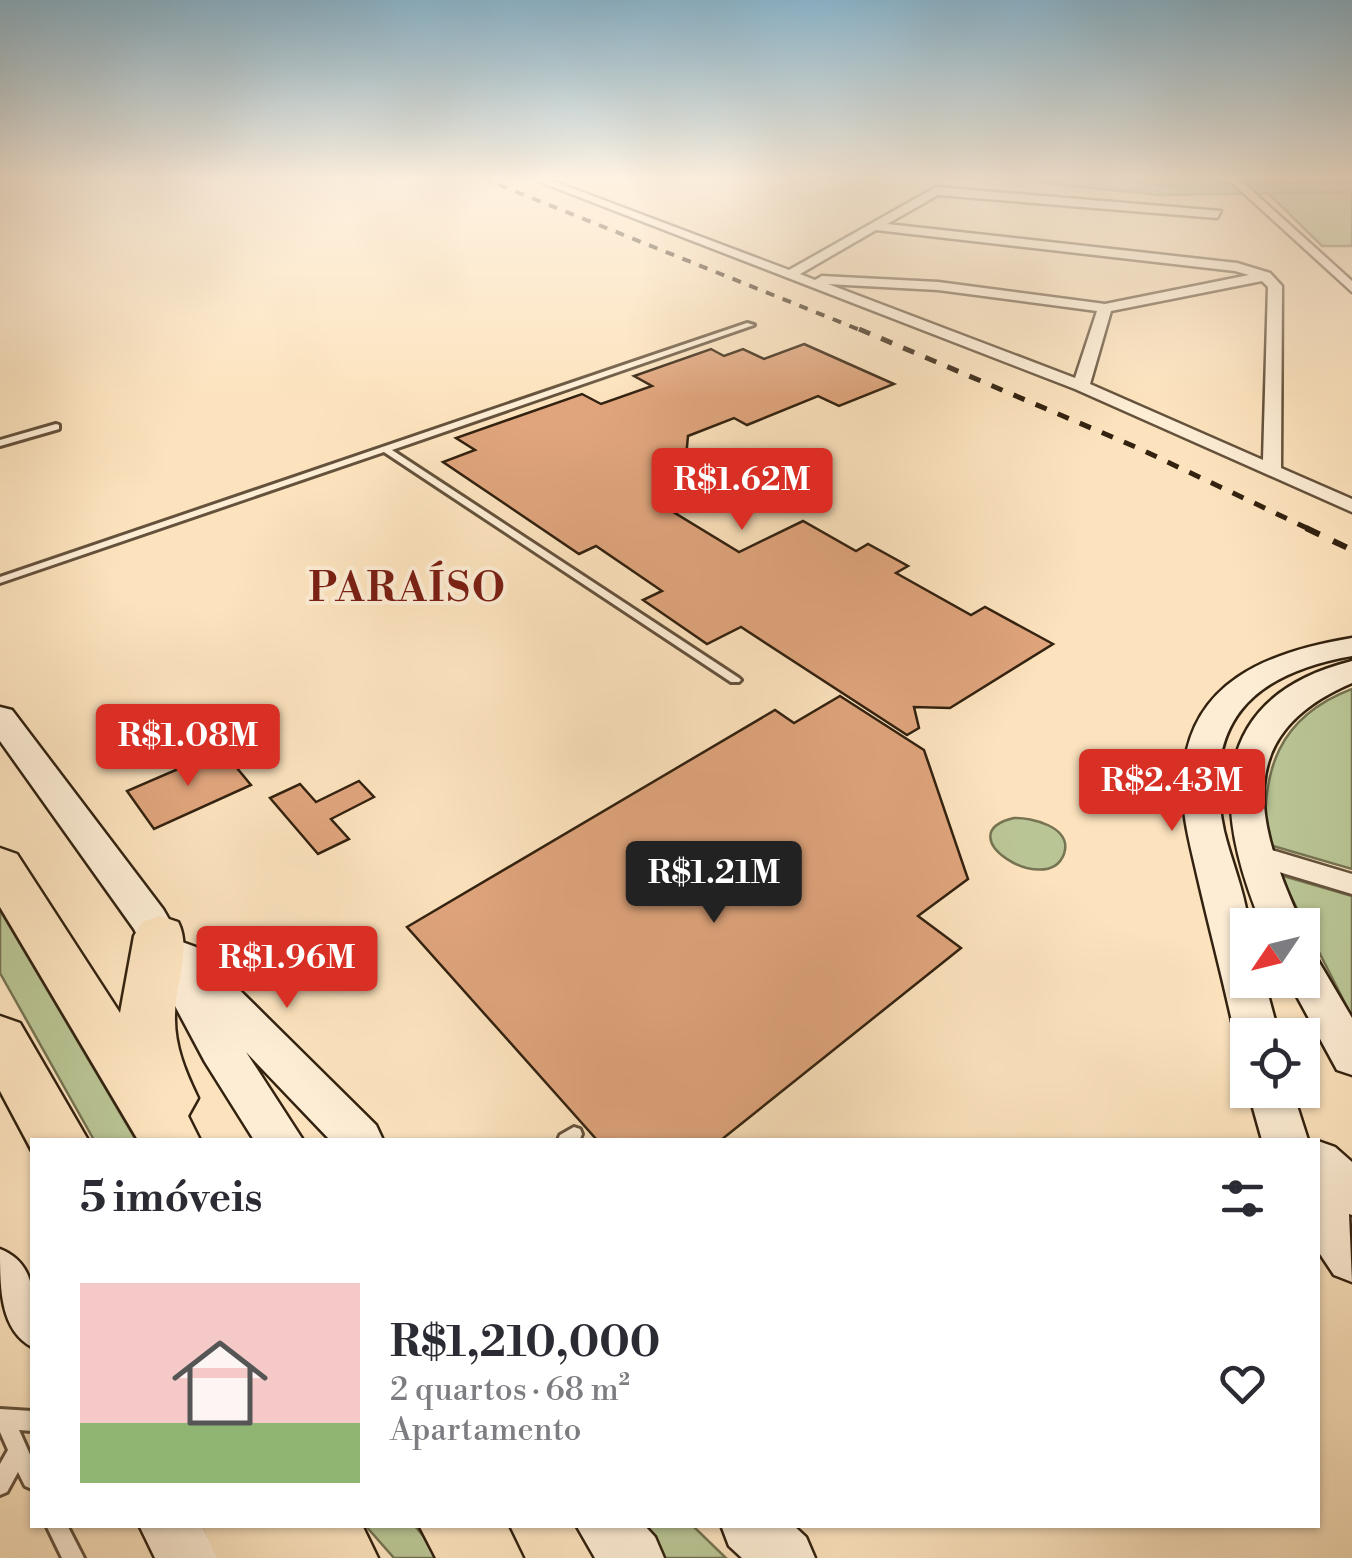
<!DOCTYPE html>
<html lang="pt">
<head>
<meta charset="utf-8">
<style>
  body { margin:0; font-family:"Libre Bodoni",serif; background:#f2f2f3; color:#2b2b33; height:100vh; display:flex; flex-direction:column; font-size:38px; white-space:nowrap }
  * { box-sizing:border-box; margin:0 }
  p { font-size:32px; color:#7c7c81 }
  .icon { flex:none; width:55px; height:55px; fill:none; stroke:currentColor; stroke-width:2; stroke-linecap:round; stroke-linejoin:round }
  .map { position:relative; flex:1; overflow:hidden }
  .drawer { position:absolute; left:30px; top:1138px; width:1290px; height:390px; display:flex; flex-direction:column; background:#fff; border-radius:0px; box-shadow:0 2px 8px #0004 }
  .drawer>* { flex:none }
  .needle { width:65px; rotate:235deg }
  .fabs { position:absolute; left:1230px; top:908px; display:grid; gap:20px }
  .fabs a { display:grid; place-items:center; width:90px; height:90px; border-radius:0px; background:#fff; box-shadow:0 2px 8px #0004; font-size:50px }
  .price { position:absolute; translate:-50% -85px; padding:0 22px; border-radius:10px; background:#d93025; color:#fff; font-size:32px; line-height:65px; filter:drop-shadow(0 2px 5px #0008) }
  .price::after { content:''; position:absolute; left:50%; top:60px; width:30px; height:22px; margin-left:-15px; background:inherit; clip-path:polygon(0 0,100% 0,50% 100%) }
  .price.current { background:#222; color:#fff }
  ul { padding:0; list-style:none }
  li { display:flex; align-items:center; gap:30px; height:250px; padding:0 50px }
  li+li { border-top:2px solid #e1e1e2 }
  li span { display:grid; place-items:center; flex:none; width:280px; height:200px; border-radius:0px; color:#555 }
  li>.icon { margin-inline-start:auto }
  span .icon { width:120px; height:120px; fill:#fffc; stroke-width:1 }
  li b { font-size:42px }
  h2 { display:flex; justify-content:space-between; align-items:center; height:120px; padding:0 50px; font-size:42px }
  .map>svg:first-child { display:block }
</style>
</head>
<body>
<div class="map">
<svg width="1352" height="1558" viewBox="0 0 1352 1558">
  <rect width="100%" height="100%" fill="#fce3be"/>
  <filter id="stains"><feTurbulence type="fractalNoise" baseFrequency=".002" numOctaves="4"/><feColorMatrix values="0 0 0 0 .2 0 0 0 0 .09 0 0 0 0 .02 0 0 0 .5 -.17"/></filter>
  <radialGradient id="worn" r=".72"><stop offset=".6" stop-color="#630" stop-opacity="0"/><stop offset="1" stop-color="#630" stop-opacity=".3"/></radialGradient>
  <path fill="#bac595" stroke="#767452" stroke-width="2.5" d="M 1328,191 L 1352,192 L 1352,246 L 1322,246 L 1269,194 Z
    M 1352,689 L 1352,869 L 1266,844 C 1261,771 1278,717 1352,689 Z
    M 1014,818 C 1031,817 1073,827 1064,854 C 1047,899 945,834 1014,818 Z
    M 1280,875 L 1352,896 L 1352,1017 Z
    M 0,910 L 136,1140 L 94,1140 L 0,973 Z
    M 365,1525 L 414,1525 L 442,1558 L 394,1558 Z
    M 632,1525 L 692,1525 L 726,1558 L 662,1558 Z"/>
  <path fill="#9fbeaf" stroke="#74806f" stroke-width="2.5" d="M 993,178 L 1352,178 L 1352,192 L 1161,195 Z"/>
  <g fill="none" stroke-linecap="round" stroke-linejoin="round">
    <path stroke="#697060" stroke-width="2.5" d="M 1089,178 L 1162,185 L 1229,184
      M 1248,184 L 1352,182"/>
  </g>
  <path fill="#e0a57d" stroke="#332210" stroke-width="2.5" d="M 804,344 L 894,384 L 839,406 L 818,396 L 747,425 L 734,418 L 688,436 L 681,511 L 675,513 L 739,552 L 803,521 L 856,551 L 868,544 L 908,566 L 896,573 L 971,615 L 985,607 L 1053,644 L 950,708 L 914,707 L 919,728 L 907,735 L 741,627 L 707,644 L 643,600 L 662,591 L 596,546 L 579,554 L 443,462 L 475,450 L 456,438 L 582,394 L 601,404 L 652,386 L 634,376 L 711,349 L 724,356 L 743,349 L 764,359 Z
    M 840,696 L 924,750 L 968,879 L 918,916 L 961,948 L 721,1140 L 597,1140 L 407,927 L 775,710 L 794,723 Z
    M 222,750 L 251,785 L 154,829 L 127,791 Z
    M 359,781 L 374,797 L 331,819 L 349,839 L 318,854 L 270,798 L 300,784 L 316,802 Z"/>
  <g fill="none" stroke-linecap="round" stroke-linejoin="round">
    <defs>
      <path id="lane" d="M 747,323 L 754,325 L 392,450 L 739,678 L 741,680 L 739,682 L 731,682 L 384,452 L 0,583 L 0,577 Z
        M 56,424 L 59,425 L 59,429 L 0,446 L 0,440 Z
        M 574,1127 L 580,1129 L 582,1134 L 580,1139 L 558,1140 L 560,1135 Z
        M 0,1409 L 32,1411 L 32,1431 L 19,1430 L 32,1459 L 32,1489 L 25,1486 L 18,1472 L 7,1492 L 0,1495 L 0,1464 L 8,1450 L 0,1432 Z
        M 46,1525 L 67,1525 L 84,1558 L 62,1558 Z"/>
      <path id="street" d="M 530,178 L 545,178 L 789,270 L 936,187 L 1221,211 L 1217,218 L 938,195 L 887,224 L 1237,263 L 1270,273 L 1282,286 L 1281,468 L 1352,499 L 1352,512 L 1075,389 ZM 876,230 L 1235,271 L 1249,275 L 1105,304 L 938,282 L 822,276 L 815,280 L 800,274 ZM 1262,281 L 1268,287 L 1263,460 L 1090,384 L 1111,311 ZM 828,284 L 938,290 L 1097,311 L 1075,378 Z
        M 1227,178 L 1238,178 L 1352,281 L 1352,292 Z
        M 1252,844 L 1352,874 L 1352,894 L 1243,861 L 1239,854 L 1243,847 Z"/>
      <path id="secondary" d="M 1352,638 L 1352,656 C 1250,674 1201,724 1224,831 C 1231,860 1244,890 1248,920 C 1250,936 1248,961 1248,980 L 1264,980 L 1279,1035 L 1248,1035 L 1248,1049 L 1242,1048 L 1235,1035 C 1224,983 1210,931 1198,879 C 1191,847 1181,814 1183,781 C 1186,682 1268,652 1352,638 Z
        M 1352,661 L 1352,683 C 1230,735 1256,824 1302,925 L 1262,925 C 1214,810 1205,698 1352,661 Z
        M 0,707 L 12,710 L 163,909 L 182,942 L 196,947 L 376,1125 L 383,1140 L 330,1140 L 246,1052 L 303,1140 L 254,1140 L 205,1062 L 134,929 L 0,741 Z
        M 1302,952 L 1316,957 L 1352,1018 L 1352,1075 L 1337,1070 L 1288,980 L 1302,980 Z
        M 1248,1090 L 1292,1090 L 1308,1140 L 1262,1140 Z
        M 1318,1141 L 1335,1147 L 1352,1162 L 1352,1215 L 1349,1214 L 1352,1282 L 1334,1275 L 1318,1251 Z
        M 0,1249 C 41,1265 34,1309 32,1347 C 0,1330 0,1288 0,1249 Z
        M 139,1525 L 202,1525 L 218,1558 L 155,1558 Z
        M 576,1525 L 644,1525 L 655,1537 L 664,1558 L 595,1558 Z
        M 721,1525 L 793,1525 L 806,1537 L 815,1558 L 742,1558 L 729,1546 Z"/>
      <path id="highway" d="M 0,848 L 17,854 L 120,1013 L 134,936 L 142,922 L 160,916 L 178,922 C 192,949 175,985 175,1015 C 174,1045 185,1071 198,1098 L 188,1116 L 200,1140 L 138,1140 L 0,907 Z
        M 0,1016 L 20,1023 L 88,1140 L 32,1140 L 32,1151 L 0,1091 Z
        M 202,1525 L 362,1525 L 378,1558 L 217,1558 Z
        M 419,1525 L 507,1525 L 523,1558 L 436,1558 Z"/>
    </defs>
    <use href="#lane" stroke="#65523c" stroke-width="6"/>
    <use href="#street" stroke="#65523c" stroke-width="5"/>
    <use href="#secondary" stroke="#332210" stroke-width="5"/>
    <use href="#highway" stroke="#332210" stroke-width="5"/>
    <use href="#lane" fill="#fdedd5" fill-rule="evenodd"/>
    <use href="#street" fill="#fdedd5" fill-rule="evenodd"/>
    <use href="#secondary" fill="#fdedd5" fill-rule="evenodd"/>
    <use href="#highway" fill="#fce3be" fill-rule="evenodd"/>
    <path stroke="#332210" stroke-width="4" stroke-dasharray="9 9" stroke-linecap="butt" d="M 482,178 L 865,332"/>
    <path stroke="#332210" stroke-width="5" stroke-dasharray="12 12" stroke-linecap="butt" d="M 859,329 L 1138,448 L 1311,530"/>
    <path stroke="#332210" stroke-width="6" stroke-dasharray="15 15" stroke-linecap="butt" d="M 1306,528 L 1352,550"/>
  </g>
  <linearGradient id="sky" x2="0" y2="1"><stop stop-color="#8bb8d1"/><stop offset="0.45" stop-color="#fef2e2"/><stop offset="1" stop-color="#fef2e2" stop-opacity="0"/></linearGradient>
  <rect width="1352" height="396" fill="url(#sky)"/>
  <g text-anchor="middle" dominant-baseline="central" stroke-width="8" stroke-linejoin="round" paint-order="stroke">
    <g font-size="40" font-weight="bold" letter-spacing="2.5" fill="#7a1f14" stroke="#fdedd5">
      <text x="408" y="589">PARAÍSO</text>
    </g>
  </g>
  <rect width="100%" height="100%" filter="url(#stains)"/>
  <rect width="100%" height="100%" fill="url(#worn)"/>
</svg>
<div class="fabs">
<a><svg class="needle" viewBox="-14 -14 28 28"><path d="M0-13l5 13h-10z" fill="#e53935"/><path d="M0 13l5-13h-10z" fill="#7c7c81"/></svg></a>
<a><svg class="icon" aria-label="locate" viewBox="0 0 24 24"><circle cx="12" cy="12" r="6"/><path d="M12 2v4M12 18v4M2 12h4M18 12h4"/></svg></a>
</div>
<b class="price" style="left:742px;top:533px">R$1.62M</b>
<b class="price" style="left:188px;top:789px">R$1.08M</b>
<b class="price" style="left:1172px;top:834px">R$2.43M</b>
<b class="price current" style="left:714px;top:926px">R$1.21M</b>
<b class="price" style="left:287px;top:1011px">R$1.96M</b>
<section class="drawer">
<h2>5 imóveis<svg class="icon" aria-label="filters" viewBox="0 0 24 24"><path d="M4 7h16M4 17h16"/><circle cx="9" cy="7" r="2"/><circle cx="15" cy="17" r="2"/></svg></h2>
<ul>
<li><span style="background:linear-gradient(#f6c9c9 70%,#8fb573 0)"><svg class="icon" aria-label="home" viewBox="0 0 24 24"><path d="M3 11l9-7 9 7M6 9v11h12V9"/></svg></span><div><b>R$1,210,000</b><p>2 quartos · 68 m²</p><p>Apartamento</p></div><svg class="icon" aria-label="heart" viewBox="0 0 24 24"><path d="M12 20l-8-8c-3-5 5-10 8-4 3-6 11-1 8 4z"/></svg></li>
</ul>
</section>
</div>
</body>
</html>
